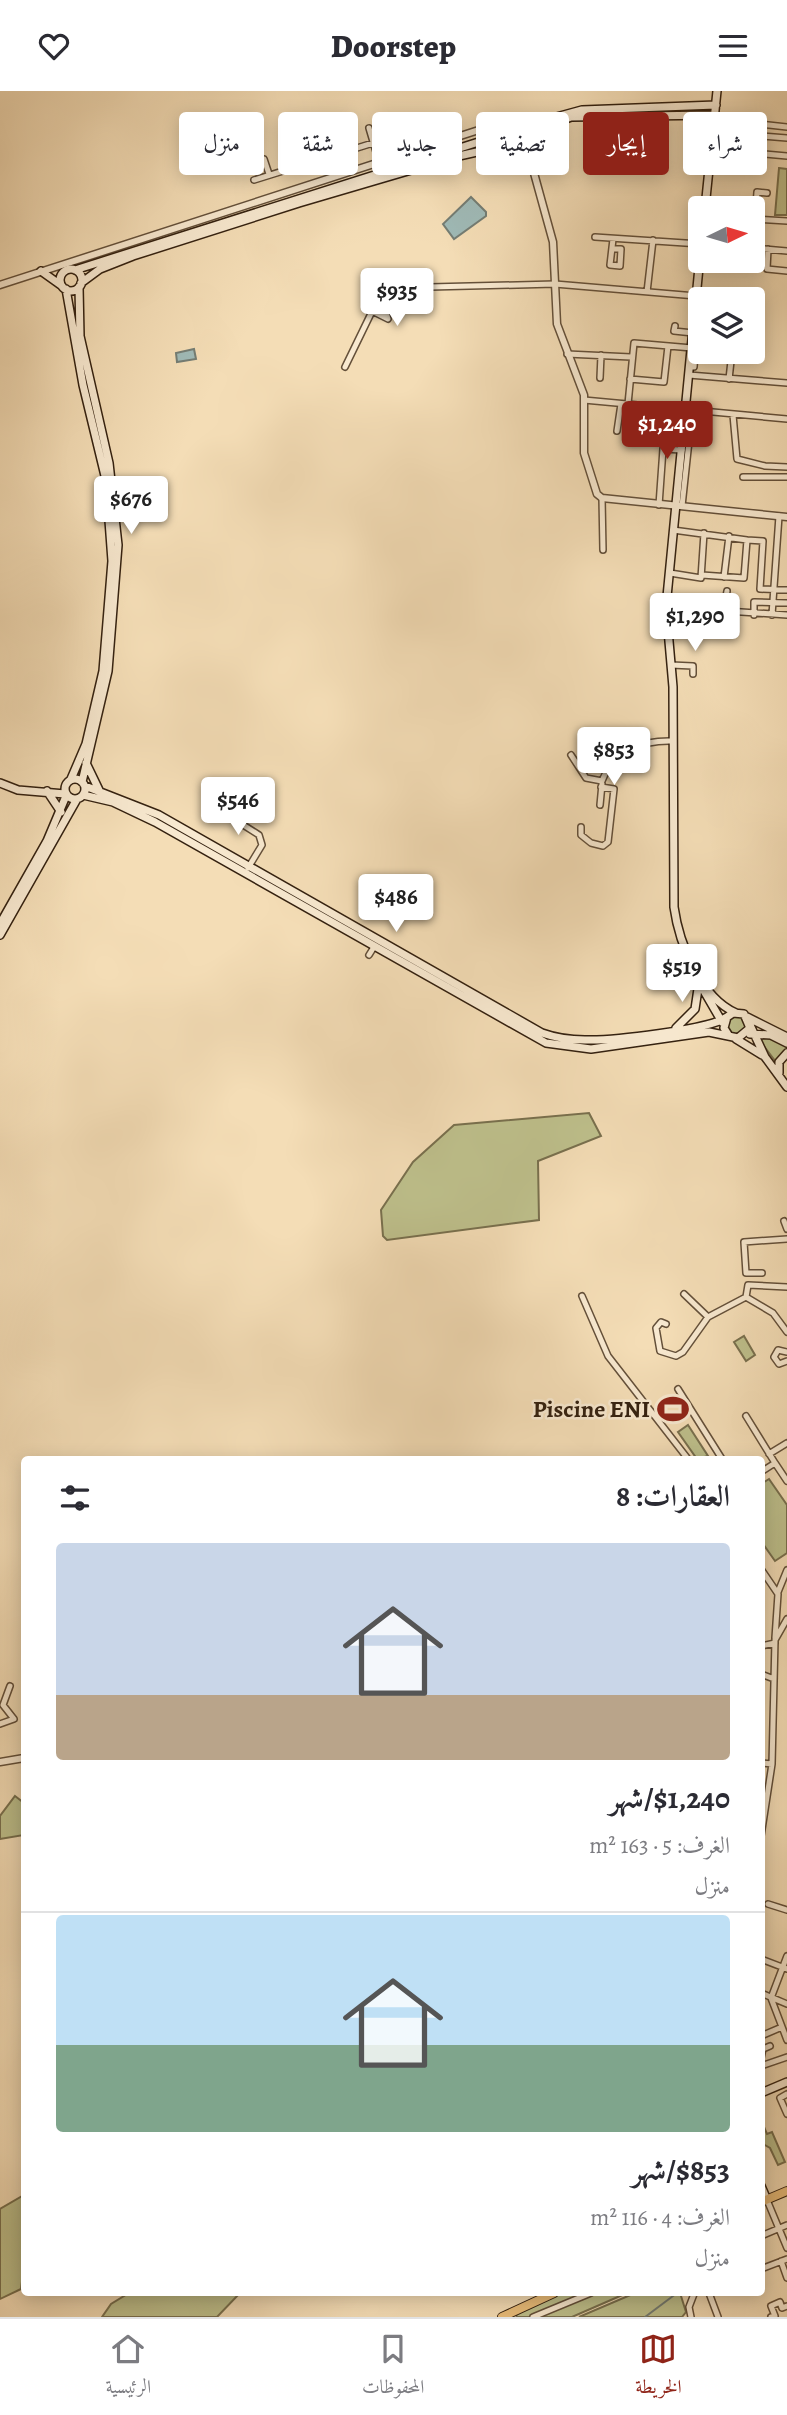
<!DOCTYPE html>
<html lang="ar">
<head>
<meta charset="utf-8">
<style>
  body { margin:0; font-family:Alegreya,Amiri,serif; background:#f7f7f7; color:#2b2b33; direction:rtl; height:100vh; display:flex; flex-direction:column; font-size:26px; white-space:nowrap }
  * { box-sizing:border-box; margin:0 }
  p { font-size:23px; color:#7c7c81 }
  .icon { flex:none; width:38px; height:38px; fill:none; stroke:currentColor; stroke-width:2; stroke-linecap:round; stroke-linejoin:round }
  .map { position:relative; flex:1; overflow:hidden; direction:ltr }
  .side { position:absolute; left:21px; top:1365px; width:744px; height:840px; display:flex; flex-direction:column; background:#fff; border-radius:7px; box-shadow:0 4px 18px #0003; direction:rtl }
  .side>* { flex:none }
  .top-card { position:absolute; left:21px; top:21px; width:746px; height:63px; direction:rtl; display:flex; gap:14px }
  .needle { width:46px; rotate:85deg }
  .tools { position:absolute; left:688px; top:105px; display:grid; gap:14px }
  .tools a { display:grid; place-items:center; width:77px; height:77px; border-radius:7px; background:#fff; box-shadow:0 4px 18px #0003; font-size:35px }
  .price { position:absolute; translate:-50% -60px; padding:0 16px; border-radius:7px; background:#fff; color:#222; font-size:23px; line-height:46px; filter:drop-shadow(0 2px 4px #0008) }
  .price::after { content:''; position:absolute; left:50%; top:42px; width:21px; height:16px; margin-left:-10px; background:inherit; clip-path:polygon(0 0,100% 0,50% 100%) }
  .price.selected { background:#8f2418; color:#fff }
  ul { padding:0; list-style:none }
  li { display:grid; align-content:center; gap:14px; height:371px; padding:0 35px }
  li+li { border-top:2px solid #e1e1e2 }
  li span { display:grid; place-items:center; height:217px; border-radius:7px; color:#555 }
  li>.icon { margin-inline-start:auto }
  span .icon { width:126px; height:126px; fill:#fffc; stroke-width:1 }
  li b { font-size:30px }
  h2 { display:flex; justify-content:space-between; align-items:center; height:84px; padding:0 35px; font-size:30px }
  .pill { padding:0 24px; border-radius:7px; background:#fff; box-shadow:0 4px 18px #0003; font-size:24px; line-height:63px }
  .pill.selected { background:#8f2418; color:#fff }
  header { display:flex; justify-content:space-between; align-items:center; height:91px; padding:0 35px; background:#fff; font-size:32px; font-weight:800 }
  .tab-bar { display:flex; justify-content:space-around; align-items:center; height:98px; border-top:2px solid #e1e1e2; background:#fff; font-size:19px; color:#7c7c81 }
  .tab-bar a { display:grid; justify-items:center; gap:4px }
  .tab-bar .selected { color:#8f2418 }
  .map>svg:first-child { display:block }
</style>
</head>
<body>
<header><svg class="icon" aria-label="menu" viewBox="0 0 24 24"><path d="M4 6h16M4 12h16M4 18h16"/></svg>Doorstep<svg class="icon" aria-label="heart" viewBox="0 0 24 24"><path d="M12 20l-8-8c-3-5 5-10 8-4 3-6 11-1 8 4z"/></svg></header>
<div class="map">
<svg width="787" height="2226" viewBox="0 0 787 2226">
  <rect width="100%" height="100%" fill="#f4ddb6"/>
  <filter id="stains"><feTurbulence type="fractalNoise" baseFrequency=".00286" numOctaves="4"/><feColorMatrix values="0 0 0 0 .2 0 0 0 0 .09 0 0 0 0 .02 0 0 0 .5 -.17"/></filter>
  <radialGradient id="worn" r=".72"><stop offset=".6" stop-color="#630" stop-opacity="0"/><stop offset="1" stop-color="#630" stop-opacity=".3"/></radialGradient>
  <path fill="#bec08c" stroke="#79704e" stroke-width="2" d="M 779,77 L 787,78 L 787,124 L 775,124 Z
    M 733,925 L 742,925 L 747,935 L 741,944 L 732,944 L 728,939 L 727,931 Z
    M 757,946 L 774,947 L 787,954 L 787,960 L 776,971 Z
    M 589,1022 L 601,1045 L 538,1070 L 539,1129 L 387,1149 L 383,1145 L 381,1119 L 413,1071 L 454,1034 Z
    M 744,1245 L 755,1264 L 746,1270 L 734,1251 Z
    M 688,1334 L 708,1365 L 697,1368 L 678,1341 Z
    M 769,1388 L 787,1414 L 787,1462 L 775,1470 L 761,1450 L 761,1393 Z
    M 15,1705 L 24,1712 L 24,1744 L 0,1748 L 0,1725 Z
    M 761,2029 L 767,2043 L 772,2041 L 785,2071 L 778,2074 L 770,2057 L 763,2053 Z
    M 24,2104 L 24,2176 L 21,2198 L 0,2208 L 0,2118 Z
    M 129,2202 L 240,2202 L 217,2226 L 102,2226 L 111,2213 Z
    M 561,2202 L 627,2202 L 572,2226 L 517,2226 L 515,2221 Z
    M 635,2202 L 683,2202 L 681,2205 L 686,2221 L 682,2226 L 579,2226 Z"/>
  <path fill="#9fbab7" stroke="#747d74" stroke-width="2" d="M 471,106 L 486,121 L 486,125 L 454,148 L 443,133 Z
    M 194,258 L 196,268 L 177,271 L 176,262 Z"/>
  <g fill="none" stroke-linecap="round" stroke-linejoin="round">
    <path stroke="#747d74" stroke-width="2" d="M 645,2226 L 677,2202"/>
    <defs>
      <path id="minor" d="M 714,28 L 787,36
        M 369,37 L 379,71
        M 713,41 L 787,47
        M 304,54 L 309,70
        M 712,54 L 721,59 L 787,65
        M 285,60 L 291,76
        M 264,68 L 269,83
        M 254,89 L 373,52
        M 705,115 L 722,117
        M 722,116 L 742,117
        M 752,128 L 787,130
        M 755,128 L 757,101 L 767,102
        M 595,146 L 700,153
        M 752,157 L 787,160
        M 612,158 L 621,158 L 620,175 L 610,174 L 613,148
        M 768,158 L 767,178 L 787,180
        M 741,170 L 745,171
        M 647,201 L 653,149
        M 372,220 L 388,228 L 381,205
        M 675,235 L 674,240 L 693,242
        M 693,244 L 700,245
        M 567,263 L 631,266
        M 345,276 L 380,204 L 390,197 L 555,193 L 696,205
        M 690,276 L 694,276 L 696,250 L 692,249
        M 689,284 L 787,292
        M 600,287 L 601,264
        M 630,288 L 664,291 L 668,255
        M 729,288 L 732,261
        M 584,309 L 787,328
        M 628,313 L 634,252 L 692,257
        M 733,324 L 737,368 L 765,375 L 787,376
        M 617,340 L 621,313
        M 743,386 L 787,386
        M 602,407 L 603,459
        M 659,414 L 663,358 L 682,359
        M 682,415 L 689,350 L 683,350
        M 673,439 L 747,449 L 744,487 L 702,484
        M 747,449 L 763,450 L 760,498 L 787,499
        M 670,482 L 701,487 L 704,442
        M 724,486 L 729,445
        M 666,516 L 787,524
        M 723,522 L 727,500
        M 754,524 L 754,511 L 787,512
        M 772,524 L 779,425
        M 671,574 L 693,575 L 693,583
        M 571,664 L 586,687 L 602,690 C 614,659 643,649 673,650
        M 600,714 L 602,693
        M 218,718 L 259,744 L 262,754 L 248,777
        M 581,736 L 581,744 L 591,752 L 603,755 L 608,751 L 614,698 L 601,696
        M 369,864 L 374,856
        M 784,1130 L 787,1138
        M 762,1182 L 746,1182 L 744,1151 L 787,1148
        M 684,1203 L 708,1226
        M 582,1205 L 608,1265 L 688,1368
        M 746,1206 L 773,1222 L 787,1241
        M 666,1233 L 661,1231 L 656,1237 L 660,1260 L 676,1265 L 683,1261 L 708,1226 L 746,1206 L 748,1194 L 787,1196
        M 787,1261 L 778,1259 L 774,1266 L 779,1273 L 787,1270
        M 678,1298 L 722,1368
        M 746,1325 L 775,1372
        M 769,1363 L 787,1352
        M 761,1381 L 775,1372 L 787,1390
        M 761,1478 L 778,1503 L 775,1547
        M 778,1501 L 787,1479
        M 761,1555 L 775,1552
        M 761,1583 L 774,1588
        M 0,1633 L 14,1628 L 3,1614 L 10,1595
        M 761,1672 L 772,1673
        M 761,1745 L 772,1673 L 775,1549 L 787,1528
        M 768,1813 L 787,1819
        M 787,1865 L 771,1907 L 787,1949
        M 761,1868 L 787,1878
        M 761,1902 L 787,1913
        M 761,1945 L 782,1936
        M 761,1967 L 763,1958 L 770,1955
        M 761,1975 L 787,1966
        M 787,2003 L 780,2007 L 787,2023
        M 767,2109 L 787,2157
        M 761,2145 L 787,2134
        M 781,2170 L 787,2187
        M 761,2178 L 787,2168
        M 709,2202 L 718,2226
        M 533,2226 L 591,2202
        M 691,2226 L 689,2216 L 694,2203
        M 771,2226 L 775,2225 L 771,2215 L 780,2211 L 782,2217 L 787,2215"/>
      <path id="tertiary" d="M 526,53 L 553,151 L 557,233 L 584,304 L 584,362 L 597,403 L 602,407 L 787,426
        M 0,194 L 488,36 L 511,38
        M 0,1671 L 24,1667"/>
      <path id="secondary" d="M 520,36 L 582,19 L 716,14
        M 527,47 L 525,40 L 516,36 L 508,40 L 505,47 L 509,55 L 520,58 L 542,37 L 571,26 L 715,24
        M 705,117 L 717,0
        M 700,166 L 666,516 L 673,596 L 674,816 C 679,852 700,906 736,922
        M60 189a11 11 0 1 1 22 0a11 11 0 1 1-22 0Z
        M 75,179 L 507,42
        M 41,180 L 62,195
        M 81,192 L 100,178 L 133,165 L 299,112 L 459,65 L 508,54
        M 79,196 L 80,245 L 109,372 L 118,454 L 108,580 L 82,691
        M 66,198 L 83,294 L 106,389 L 112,470 L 103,580 L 86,653 L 71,688
        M 86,672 L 99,699
        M65 698a10 10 0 1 1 20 0a10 10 0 1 1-20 0Z
        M 0,692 L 18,699 L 65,703
        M 85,695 L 159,724 L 542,942 C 556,947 570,949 585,949 C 611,950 708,939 727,926
        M 47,700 L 61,721
        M 83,704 L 113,711 L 155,731 L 546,952 L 591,958 L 709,941 L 738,947 L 750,937 L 744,923 L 733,922 L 727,926 L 724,937 L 729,945
        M 0,833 L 47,750 L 66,705
        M 0,844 L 77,708
        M 704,900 L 722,931
        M 747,926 L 787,946
        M 750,934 L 765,966 L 787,996
        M 676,937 L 695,918 L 699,891
        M 750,943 L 771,944 L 787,952
        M 736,948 L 762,964
        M 779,982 L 779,971 L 787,962
        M 761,2002 L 787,1991
        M 761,2095 L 767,2109"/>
      <path id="primary" d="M 761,2111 L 787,2100
        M 502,2226 L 554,2202"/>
    </defs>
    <use href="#minor" stroke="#64503a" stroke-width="8"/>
    <use href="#tertiary" stroke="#64503a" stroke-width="9"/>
    <use href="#secondary" stroke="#342110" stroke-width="10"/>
    <use href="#primary" stroke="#342110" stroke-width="10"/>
    <use href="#minor" stroke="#f8e9d0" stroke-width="5"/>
    <use href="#tertiary" stroke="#f8e9d0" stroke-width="6"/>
    <use href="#secondary" stroke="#f8e9d0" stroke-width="7"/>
    <use href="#primary" stroke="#eabe7b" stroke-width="8"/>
  </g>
  <defs>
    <symbol id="stadium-bare" viewBox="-9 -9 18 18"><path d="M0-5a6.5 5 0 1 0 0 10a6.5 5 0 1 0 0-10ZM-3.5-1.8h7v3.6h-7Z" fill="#8f2418" stroke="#f8e9d0" stroke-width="2.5" paint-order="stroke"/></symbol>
  </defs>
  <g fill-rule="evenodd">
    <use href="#stadium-bare" x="651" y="1296" width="44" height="44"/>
  </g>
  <g text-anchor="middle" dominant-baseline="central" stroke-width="5" stroke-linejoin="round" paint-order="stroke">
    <g font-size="24" font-weight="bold" fill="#342110" stroke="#f8e9d0" text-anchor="end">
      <text x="650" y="1318">Piscine ENI</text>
    </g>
  </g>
  <rect width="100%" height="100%" filter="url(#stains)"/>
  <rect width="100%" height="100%" fill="url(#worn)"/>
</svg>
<div class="tools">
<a><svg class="needle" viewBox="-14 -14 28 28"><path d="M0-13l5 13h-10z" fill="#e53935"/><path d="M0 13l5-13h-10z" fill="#7c7c81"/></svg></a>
<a><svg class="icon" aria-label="layers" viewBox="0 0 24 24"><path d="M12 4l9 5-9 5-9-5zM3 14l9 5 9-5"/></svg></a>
</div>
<b class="price" style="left:397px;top:237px">$935</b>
<b class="price selected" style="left:667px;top:370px">$1,240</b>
<b class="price" style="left:131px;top:445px">$676</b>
<b class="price" style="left:695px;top:562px">$1,290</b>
<b class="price" style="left:614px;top:696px">$853</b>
<b class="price" style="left:238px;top:746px">$546</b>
<b class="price" style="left:396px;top:843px">$486</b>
<b class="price" style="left:682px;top:913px">$519</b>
<div class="top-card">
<a class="pill">شراء</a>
<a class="pill selected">إيجار</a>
<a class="pill">تصفية</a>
<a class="pill">جديد</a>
<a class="pill">شقة</a>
<a class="pill">منزل</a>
</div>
<section class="side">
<h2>العقارات: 8<svg class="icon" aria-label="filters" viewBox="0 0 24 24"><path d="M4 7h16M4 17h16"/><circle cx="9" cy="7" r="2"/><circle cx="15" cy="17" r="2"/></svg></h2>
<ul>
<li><span style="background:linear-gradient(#c9d6e8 70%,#b9a48a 0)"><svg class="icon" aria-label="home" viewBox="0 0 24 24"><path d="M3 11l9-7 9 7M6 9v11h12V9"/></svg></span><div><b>$1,240/شهر</b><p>الغرف: 5 · 163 m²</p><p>منزل</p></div></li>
<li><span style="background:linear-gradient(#bfe0f5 60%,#7fa58c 0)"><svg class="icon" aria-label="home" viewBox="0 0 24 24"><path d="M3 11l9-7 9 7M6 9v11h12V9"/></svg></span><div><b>$853/شهر</b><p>الغرف: 4 · 116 m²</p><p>منزل</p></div></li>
</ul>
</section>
</div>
<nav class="tab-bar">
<a class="selected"><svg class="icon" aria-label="map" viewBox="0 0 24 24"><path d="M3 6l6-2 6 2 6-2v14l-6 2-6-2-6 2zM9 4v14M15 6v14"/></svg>الخريطة</a>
<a><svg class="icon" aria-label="saved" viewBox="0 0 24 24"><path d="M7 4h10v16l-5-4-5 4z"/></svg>المحفوظات</a>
<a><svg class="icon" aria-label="home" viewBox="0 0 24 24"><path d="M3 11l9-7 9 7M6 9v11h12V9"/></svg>الرئيسية</a>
</nav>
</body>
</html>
